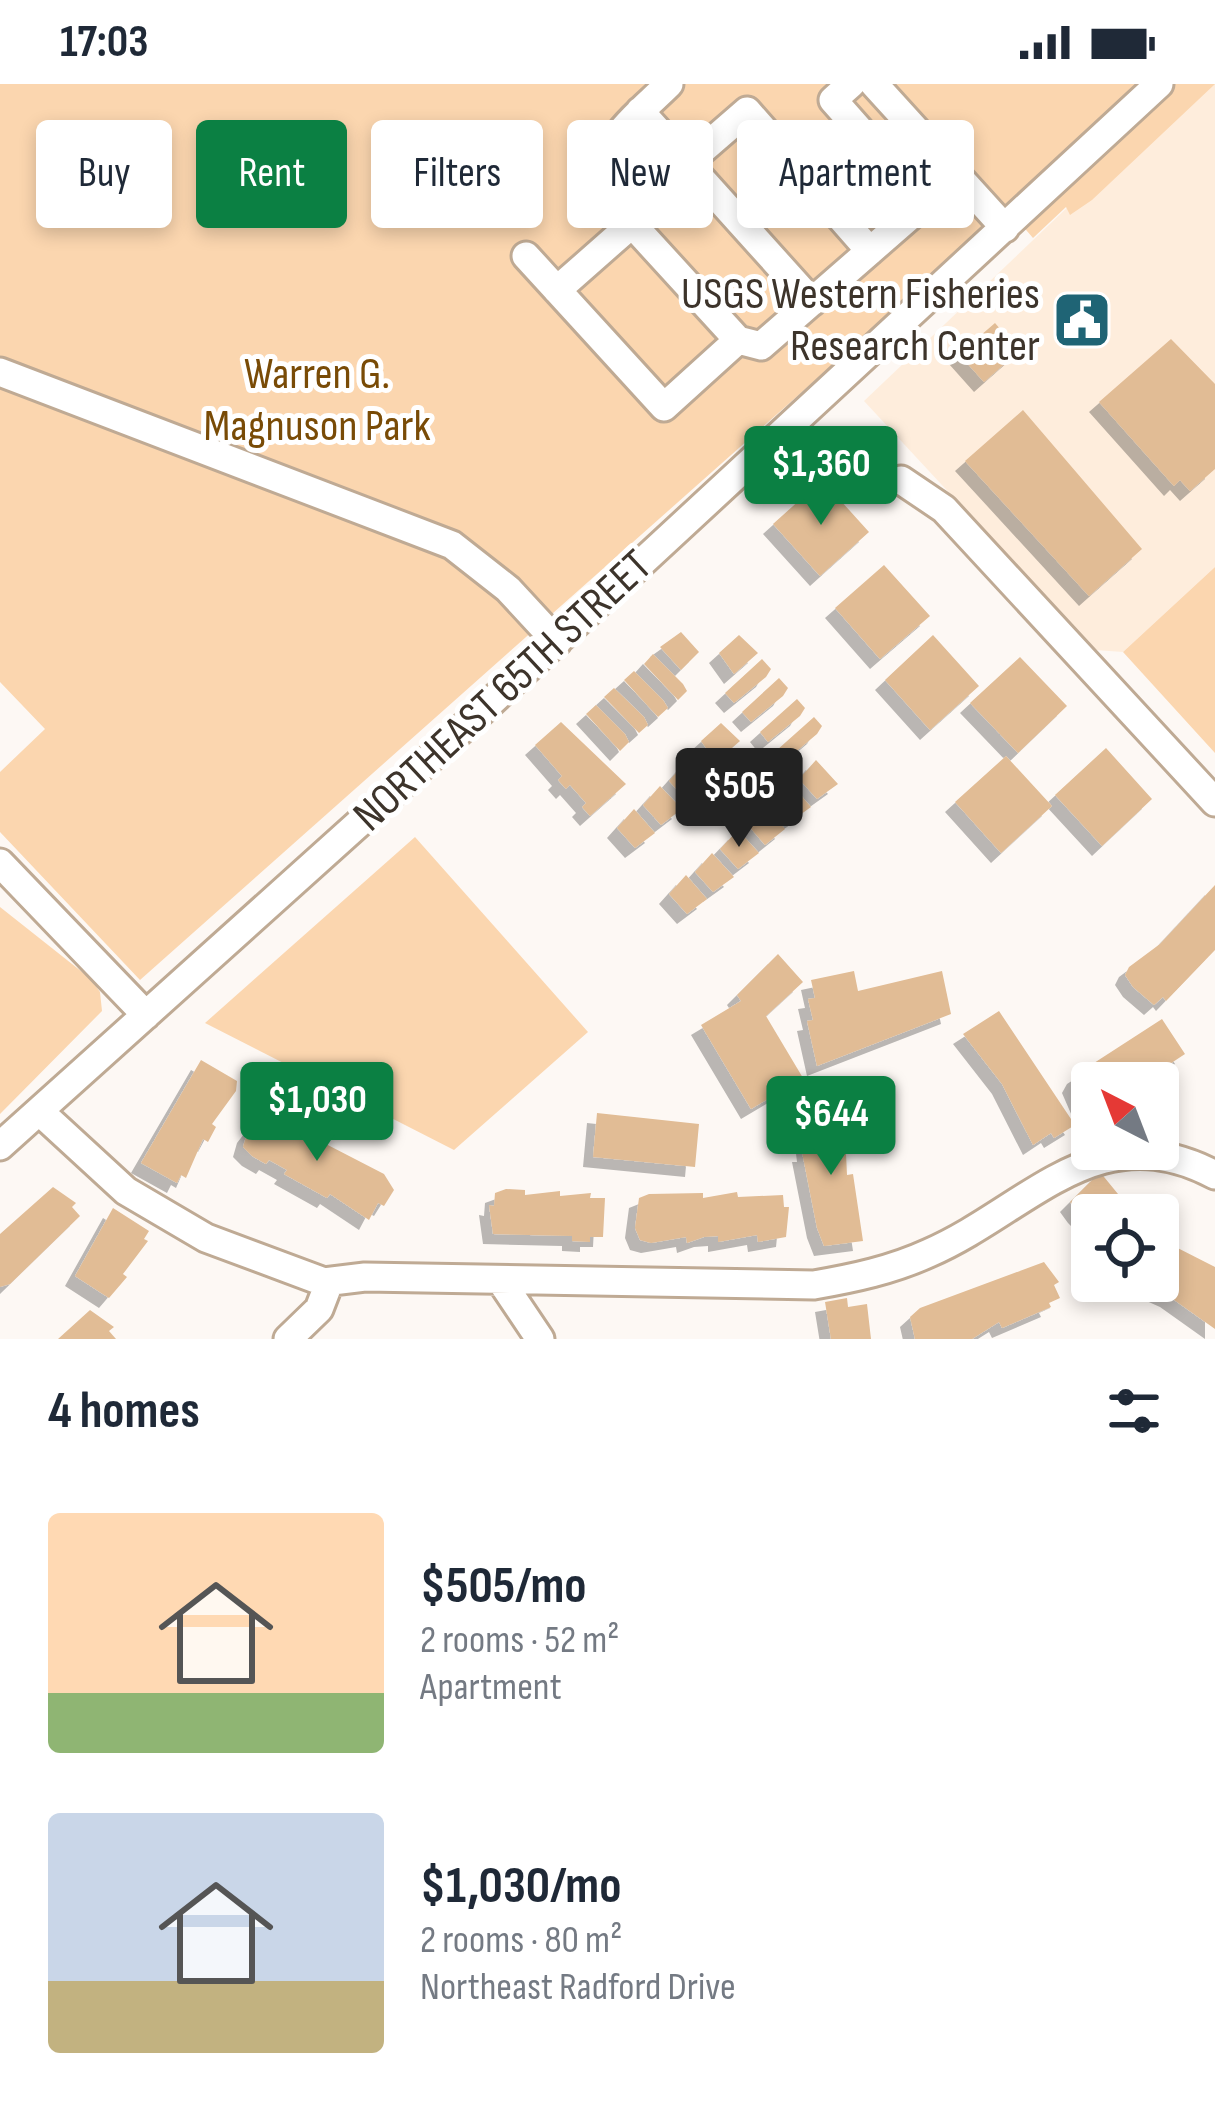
<!DOCTYPE html>
<html lang="en">
<head>
<meta charset="utf-8">
<style>
  body { margin:0; font-family:"Sofia Sans Condensed",sans-serif; background:#f6f6f7; color:#1f2937; height:100vh; display:flex; flex-direction:column; font-size:45px; white-space:nowrap }
  * { box-sizing:border-box; margin:0 }
  p { font-size:39px; color:#747a83 }
  .icon { flex:none; width:66px; height:66px; fill:none; stroke:currentColor; stroke-width:2; stroke-linecap:round; stroke-linejoin:round }
  .map { position:relative; height:1255px; overflow:hidden }
  .drawer { display:flex; flex-direction:column; background:#fff; flex:1 }
  .drawer>* { flex:none }
  .guide { position:absolute; left:36px; top:36px; width:1143px; height:108px; display:flex; gap:24px }
  .needle { width:78px; rotate:318deg }
  .controls { position:absolute; left:1071px; top:978px; display:grid; gap:24px }
  .controls a { display:grid; place-items:center; width:108px; height:108px; border-radius:12px; background:#fff; box-shadow:0 6px 18px #0003; font-size:60px }
  .price { position:absolute; translate:-50% -102px; padding:0 27px; border-radius:12px; background:#0b8043; color:#fff; font-size:39px; line-height:78px; filter:drop-shadow(0 3px 6px #0008) }
  .price::after { content:''; position:absolute; left:50%; top:72px; width:36px; height:27px; margin-left:-18px; background:inherit; clip-path:polygon(0 0,100% 0,50% 100%) }
  .price.current { background:#222; color:#fff }
  ul { padding:0; list-style:none }
  li { display:flex; align-items:center; gap:36px; height:300px; padding:0 48px }
  li span { display:grid; place-items:center; flex:none; width:336px; height:240px; border-radius:12px; color:#555 }
  li>.icon { margin-inline-start:auto }
  span .icon { width:144px; height:144px; fill:#fffc; stroke-width:1 }
  li b { font-size:51px }
  h2 { display:flex; justify-content:space-between; align-items:center; height:144px; padding:0 48px; font-size:51px }
  .pill { padding:0 42px; border-radius:12px; background:#fff; box-shadow:0 6px 18px #0003; font-size:42px; line-height:108px }
  .pill.current { background:#0b8043; color:#fff }
  .status { display:flex; justify-content:space-between; align-items:center; height:84px; padding:0 60px; background:#fff; direction:ltr }
  .status svg { height:33px; fill:currentColor }
  .map>svg:first-child { display:block }
</style>
</head>
<body>
<div class="status"><b>17:03</b><svg viewBox="0 0 49 12"><path d="M0 12V9h3v3zM5 12V6h3v6zM10 12V3h3v9zM15 12V0h3v12zM26 1h20v11H26zM47 4h2v5h-2z"/></svg></div>
<div class="map">
<svg width="1215" height="1255" viewBox="0 0 1215 1255">
  <defs>
    <filter id="shadow"><feDropShadow dx="-10" dy="10" stdDeviation="0" flood-color="#0004"/></filter>
  </defs>
  <rect width="100%" height="100%" fill="#fdf8f4"/>
  <path fill="#feeddc" d="M 1197,0 L 1215,0 L 1215,483 L 1123,568 L 1095,566 L 864,317 Z"/>
  <path fill="#fbd6af" d="M 0,0 L 1215,0 L 1092,116 L 1070,131 L 1066,123 L 1033,154 L 1008,125 L 140,896 L 0,748 L 0,688 L 45,645 L 0,598 Z
    M 1215,483 L 1215,669 L 1123,568 Z
    M 415,753 L 588,948 L 454,1066 L 205,939 Z
    M 0,823 L 91,895 L 100,908 L 102,927 L 0,1030 Z"/>
  <path fill="#e1bc95" filter="url(#shadow)" d="M 995,239 L 1019,267 L 984,298 L 959,270 Z
    M 1171,255 L 1215,300 L 1215,385 L 1190,407 L 1180,396 L 1174,402 L 1099,318 Z
    M 1023,326 L 1142,465 L 1089,512 L 965,377 Z
    M 822,396 L 869,448 L 820,492 L 773,440 Z
    M 884,481 L 930,532 L 880,575 L 835,524 Z
    M 681,548 L 699,568 L 681,586 L 660,563 Z
    M 739,551 L 758,569 L 734,590 L 719,569 Z
    M 933,551 L 979,602 L 930,646 L 885,596 Z
    M 653,570 L 683,600 L 687,607 L 678,616 L 644,580 Z
    M 1020,573 L 1067,622 L 1018,669 L 970,619 Z
    M 762,575 L 771,585 L 766,593 L 734,619 L 725,609 Z
    M 634,587 L 663,616 L 668,624 L 658,633 L 624,596 Z
    M 779,594 L 788,604 L 783,612 L 751,638 L 742,628 Z
    M 614,604 L 644,633 L 648,641 L 639,649 L 604,613 Z
    M 797,615 L 805,624 L 800,632 L 768,658 L 760,648 Z
    M 596,621 L 625,650 L 629,658 L 620,667 L 586,630 Z
    M 814,633 L 822,642 L 817,650 L 786,676 L 777,666 Z
    M 561,638 L 626,700 L 590,732 L 582,723 L 586,719 L 570,701 L 566,705 L 558,696 L 562,692 L 535,661 Z
    M 721,639 L 740,657 L 716,678 L 701,657 Z
    M 1106,664 L 1152,715 L 1102,762 L 1055,711 Z
    M 746,665 L 762,686 L 742,704 L 723,687 Z
    M 1006,672 L 1052,722 L 1001,769 L 955,718 Z
    M 816,676 L 838,700 L 817,715 L 799,695 Z
    M 686,678 L 707,702 L 687,717 L 669,697 Z
    M 790,699 L 811,723 L 790,738 L 772,718 Z
    M 660,702 L 682,725 L 661,741 L 643,721 Z
    M 764,721 L 785,745 L 765,761 L 747,740 Z
    M 634,725 L 655,749 L 635,764 L 617,744 Z
    M 738,746 L 759,769 L 738,785 L 720,765 Z
    M 712,769 L 734,793 L 713,808 L 695,788 Z
    M 686,791 L 707,815 L 687,830 L 669,810 Z
    M 1215,801 L 1215,866 L 1166,917 L 1163,913 L 1154,921 L 1133,903 L 1125,891 L 1129,883 L 1160,860 Z
    M 778,870 L 803,898 L 766,932 L 803,994 L 751,1025 L 701,941 L 741,917 L 737,911 Z
    M 854,887 L 858,907 L 942,887 L 951,930 L 817,982 L 807,937 L 813,936 L 808,915 L 815,914 L 811,896 Z
    M 999,927 L 1075,1041 L 1054,1054 L 1051,1049 L 1033,1061 L 1002,1000 L 963,950 Z
    M 1162,935 L 1185,970 L 1147,995 L 1149,999 L 1092,999 L 1092,1030 L 1085,1029 L 1072,999 L 1077,990 Z
    M 201,976 L 237,997 L 236,1007 L 212,1040 L 216,1043 L 208,1058 L 203,1055 L 186,1094 L 181,1091 L 177,1099 L 141,1079 Z
    M 817,1024 L 818,1029 L 844,1026 L 847,1091 L 853,1090 L 863,1157 L 824,1162 L 817,1144 L 802,1068 L 807,1068 L 802,1026 Z
    M 264,1027 L 274,1032 L 276,1028 L 294,1038 L 291,1042 L 384,1090 L 394,1106 L 384,1122 L 378,1119 L 369,1136 L 330,1110 L 327,1114 L 284,1090 L 287,1086 L 269,1076 L 266,1080 L 252,1072 L 243,1063 L 247,1049 Z
    M 597,1029 L 699,1040 L 695,1083 L 593,1073 Z
    M 1100,1088 L 1127,1121 L 1138,1131 L 1092,1131 L 1092,1143 L 1078,1129 L 1070,1118 Z
    M 53,1103 L 76,1119 L 72,1123 L 80,1132 L 10,1200 L 0,1203 L 0,1150 Z
    M 506,1105 L 525,1106 L 525,1111 L 560,1107 L 560,1112 L 591,1109 L 590,1114 L 605,1114 L 603,1153 L 590,1153 L 590,1158 L 572,1157 L 572,1152 L 493,1150 L 489,1121 L 494,1122 L 495,1109 Z
    M 737,1108 L 738,1113 L 783,1111 L 784,1123 L 789,1123 L 786,1153 L 758,1158 L 757,1151 L 718,1158 L 718,1152 L 704,1153 L 687,1159 L 686,1153 L 651,1159 L 640,1156 L 635,1144 L 639,1114 L 649,1110 L 703,1109 L 703,1114 Z
    M 113,1124 L 149,1147 L 144,1155 L 148,1157 L 123,1190 L 127,1193 L 109,1214 L 75,1192 Z
    M 1158,1154 L 1215,1183 L 1215,1245 L 1170,1213 L 1134,1197 L 1158,1197 Z
    M 1044,1178 L 1059,1198 L 1054,1201 L 1060,1214 L 1049,1219 L 1051,1223 L 1002,1244 L 999,1238 L 972,1255 L 915,1255 L 910,1233 L 920,1224 Z
    M 847,1214 L 848,1223 L 867,1220 L 871,1255 L 831,1255 L 825,1218 Z
    M 90,1226 L 114,1243 L 109,1247 L 116,1255 L 58,1255 Z"/>
  <g fill="none" stroke-linecap="round" stroke-linejoin="round">
    <defs>
      <path id="minor" d="M 669,0 C 639,30 596,59 601,106 L 738,256 L 761,262 L 956,92
        M 851,0 L 833,16 L 925,120
        M 874,0 L 1005,144
        M 640,27 L 812,218
        M 687,79 L 747,27 L 870,167
        M 526,172 L 664,323 L 738,256
        M 557,206 L 632,140
        M 0,288 L 452,461 L 508,505 L 557,558
        M 901,396 L 944,425 L 1215,718
        M 0,779 L 146,931
        M 39,1027 L 126,1107 L 206,1154 L 324,1198 L 365,1193 L 814,1201 C 854,1194 892,1186 929,1169 C 1028,1126 1097,1028 1215,1091
        M 0,1062 L 397,705 L 1159,0
        M 501,1197 L 540,1255
        M 288,1255 L 319,1225 L 329,1199"/>
    </defs>
    <use href="#minor" stroke="#bfaa94" stroke-width="33"/>
    <use href="#minor" stroke="#fff" stroke-width="27"/>
  </g>
  <defs>
    <symbol id="civic-square" viewBox="-11 -11 22 22"><rect x="-9" y="-9" width="18" height="18" rx="4" fill="#1f6475" stroke="#fff"/><path d="M-.6-6.5H3V-4.5H.6V-3L4-1V1h2V6H-6V1h2V-1L-.6-3ZM-1.2 2.5V6h2.4V2.5Z" fill="#fff"/></symbol>
  </defs>
  <g fill-rule="evenodd">
    <use href="#civic-square" x="1049" y="203" width="66" height="66"/>
  </g>
  <g text-anchor="middle" dominant-baseline="central" stroke-width="10" stroke-linejoin="round" paint-order="stroke">
    <g font-size="45" fill="#3d342b" stroke="#fff" text-anchor="end">
      <text x="1040" y="210">USGS Western Fisheries<tspan x="1040" dy="52">Research Center</tspan></text>
    </g>
    <g font-size="45" fill="#794b06" stroke="#fff">
      <text x="317" y="290">Warren G.<tspan x="317" dy="52">Magnuson Park</tspan></text>
    </g>
    <g font-size="45" fill="#3d342b" stroke="#fff">
      <text transform="translate(503 607) rotate(-43)">NORTHEAST 65TH STREET</text>
    </g>
  </g>
</svg>
<div class="controls">
<a><svg class="needle" viewBox="-14 -14 28 28"><path d="M0-13l5 13h-10z" fill="#e53935"/><path d="M0 13l5-13h-10z" fill="#747a83"/></svg></a>
<a><svg class="icon" aria-label="locate" viewBox="0 0 24 24"><circle cx="12" cy="12" r="6"/><path d="M12 2v4M12 18v4M2 12h4M18 12h4"/></svg></a>
</div>
<b class="price" style="left:821px;top:444px">$1,360</b>
<b class="price current" style="left:739px;top:766px">$505</b>
<b class="price" style="left:317px;top:1080px">$1,030</b>
<b class="price" style="left:831px;top:1094px">$644</b>
<div class="guide">
<a class="pill">Buy</a>
<a class="pill current">Rent</a>
<a class="pill">Filters</a>
<a class="pill">New</a>
<a class="pill">Apartment</a>
</div>
</div>
<section class="drawer">
<h2>4 homes<svg class="icon" aria-label="filters" viewBox="0 0 24 24"><path d="M4 7h16M4 17h16"/><circle cx="9" cy="7" r="2"/><circle cx="15" cy="17" r="2"/></svg></h2>
<ul>
<li><span style="background:linear-gradient(#ffd9b3 75%,#8fb573 0)"><svg class="icon" aria-label="home" viewBox="0 0 24 24"><path d="M3 11l9-7 9 7M6 9v11h12V9"/></svg></span><div><b>$505/mo</b><p>2 rooms · 52 m²</p><p>Apartment</p></div></li>
<li><span style="background:linear-gradient(#c9d6e8 70%,#c2b280 0)"><svg class="icon" aria-label="home" viewBox="0 0 24 24"><path d="M3 11l9-7 9 7M6 9v11h12V9"/></svg></span><div><b>$1,030/mo</b><p>2 rooms · 80 m²</p><p>Northeast Radford Drive</p></div></li>
</ul>
</section>
</body>
</html>
